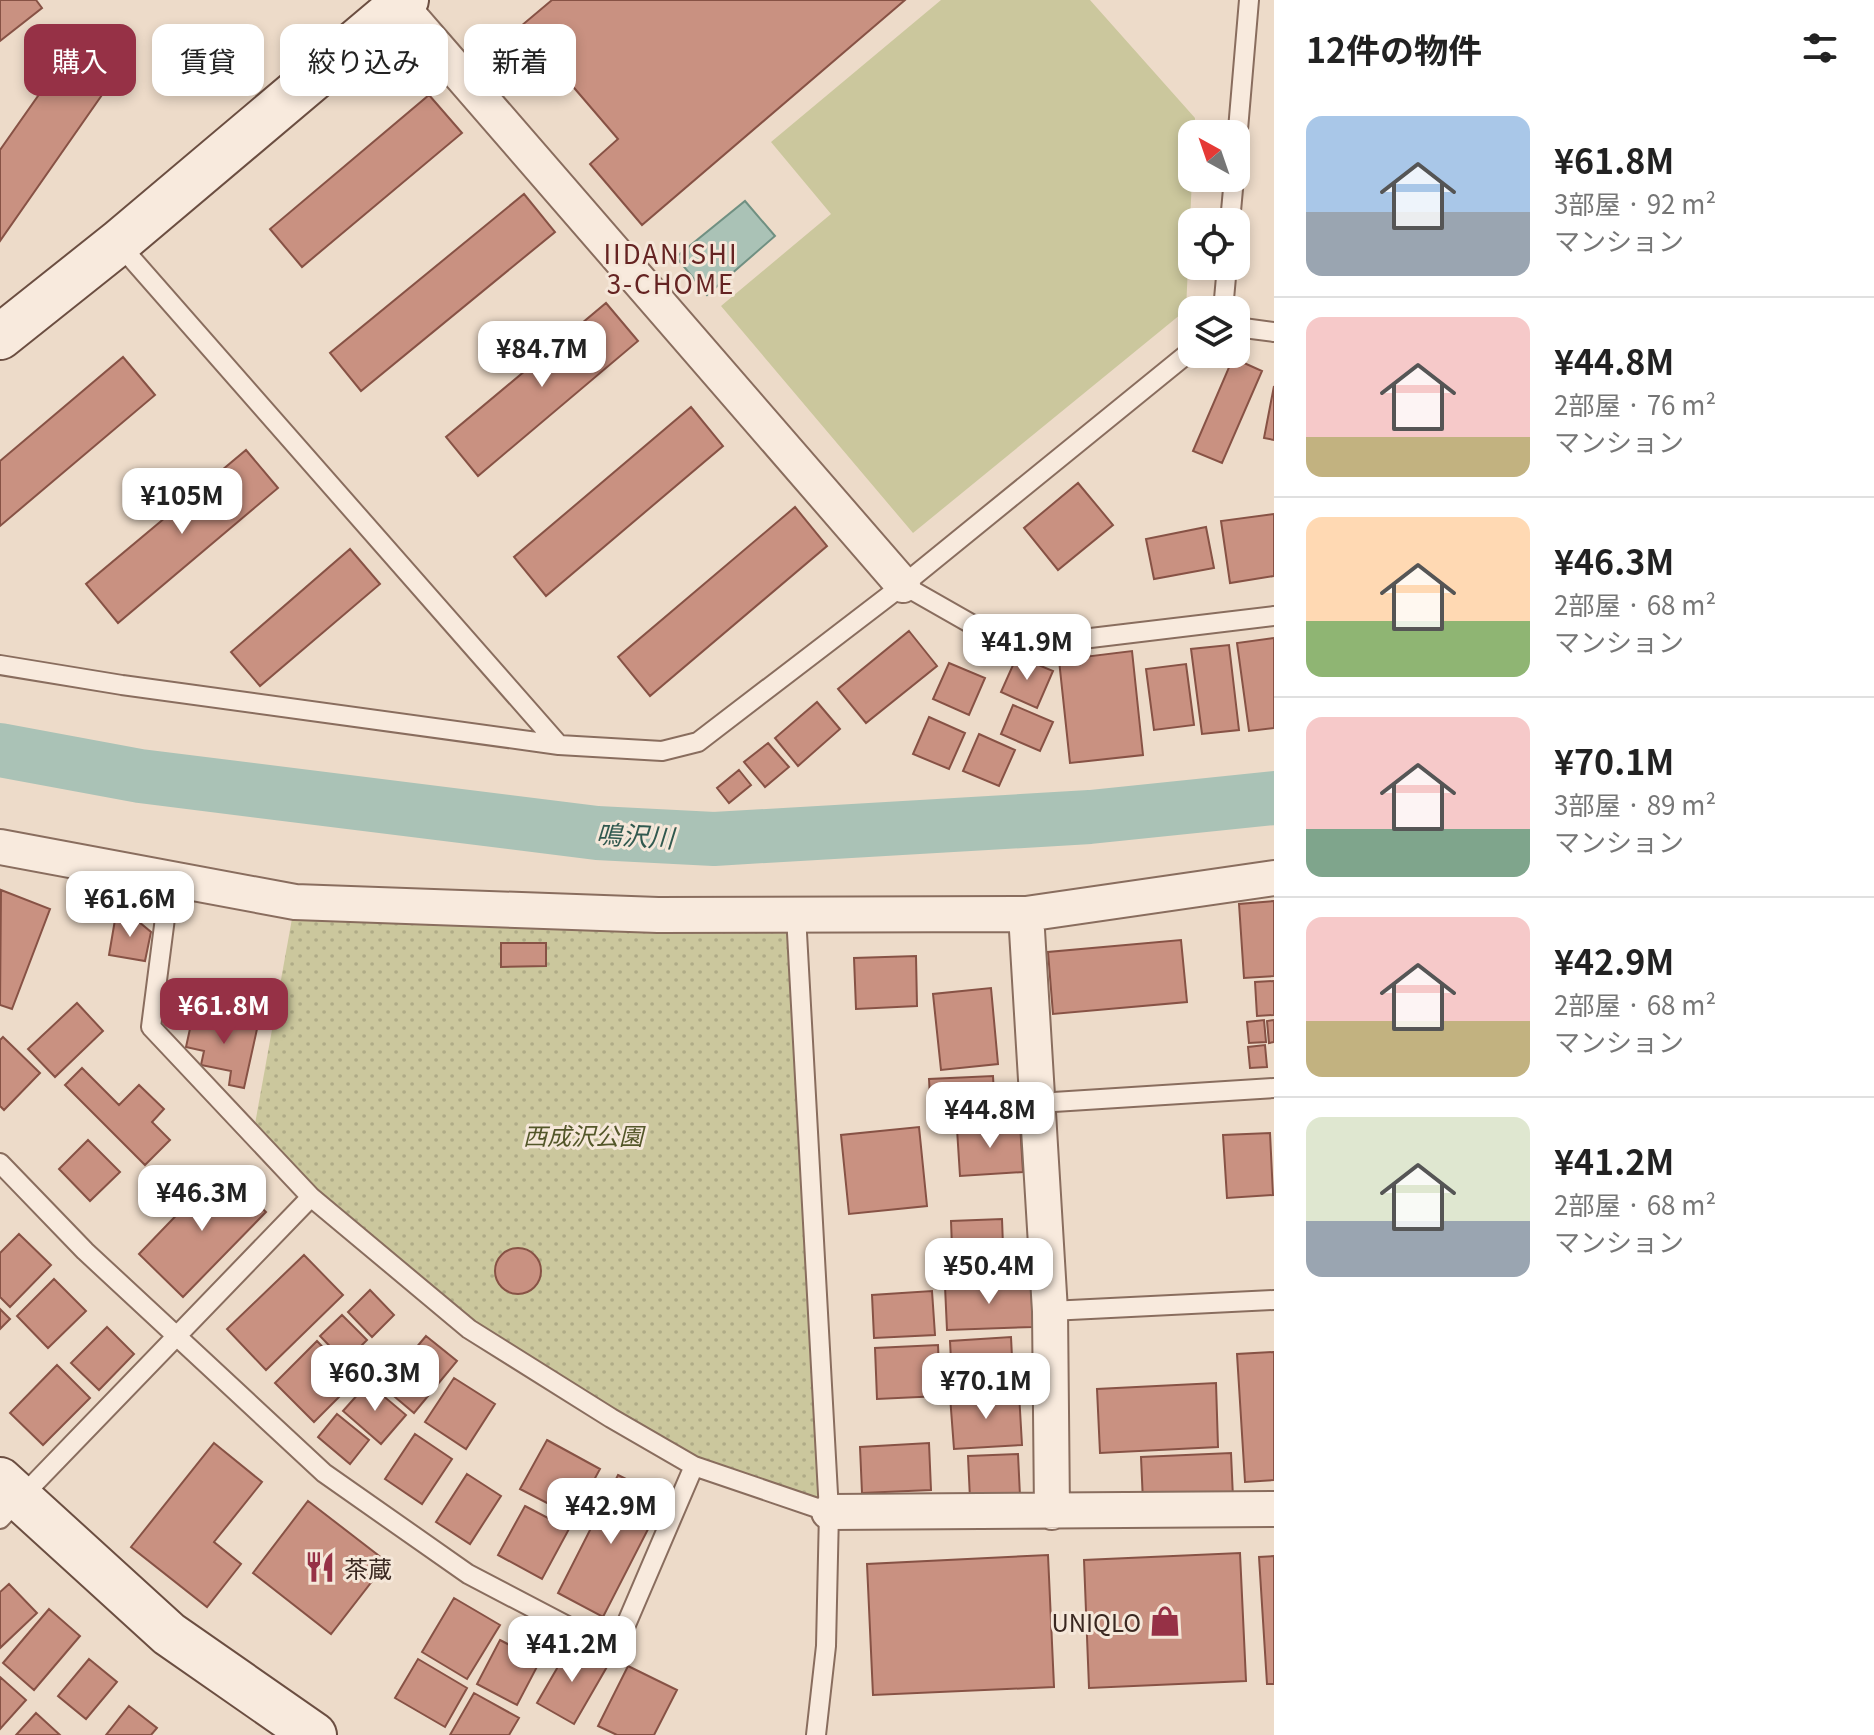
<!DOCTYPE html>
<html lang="ja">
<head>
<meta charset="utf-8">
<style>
  body { margin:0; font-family:Georgia,"Noto Sans JP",serif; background:#f6f6f6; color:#222; height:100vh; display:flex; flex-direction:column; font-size:30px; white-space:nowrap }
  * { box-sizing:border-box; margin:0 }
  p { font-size:26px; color:#767676 }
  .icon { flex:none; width:44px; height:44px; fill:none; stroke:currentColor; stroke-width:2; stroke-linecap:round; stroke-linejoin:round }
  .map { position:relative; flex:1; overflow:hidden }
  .side { display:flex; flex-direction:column; background:#fff; width:600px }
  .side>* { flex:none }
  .top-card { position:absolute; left:24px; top:24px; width:760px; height:72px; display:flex; gap:16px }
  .needle { width:52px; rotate:320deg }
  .fabs { position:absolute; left:1178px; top:120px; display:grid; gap:16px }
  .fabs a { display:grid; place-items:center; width:72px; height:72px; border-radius:16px; background:#fff; box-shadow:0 4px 12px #0003; font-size:40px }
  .price { position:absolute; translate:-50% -68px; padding:0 18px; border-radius:16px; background:#fff; color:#222; font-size:26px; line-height:52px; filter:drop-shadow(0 2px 4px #0008) }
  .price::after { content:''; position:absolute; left:50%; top:48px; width:24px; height:18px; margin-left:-12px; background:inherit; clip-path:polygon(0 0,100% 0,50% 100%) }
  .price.on { background:#963146; color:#fff }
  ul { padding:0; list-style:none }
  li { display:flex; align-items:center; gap:24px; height:200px; padding:0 32px }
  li+li { border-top:2px solid #e0e0e0 }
  li span { display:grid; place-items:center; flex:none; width:224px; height:160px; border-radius:16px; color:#555 }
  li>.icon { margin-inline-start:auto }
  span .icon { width:96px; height:96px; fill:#fffc; stroke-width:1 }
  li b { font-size:34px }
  h2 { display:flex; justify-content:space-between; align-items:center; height:96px; padding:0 32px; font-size:34px }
  .tag { padding:0 28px; border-radius:16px; background:#fff; box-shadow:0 4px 12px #0003; font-size:28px; line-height:72px }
  .tag.on { background:#963146; color:#fff }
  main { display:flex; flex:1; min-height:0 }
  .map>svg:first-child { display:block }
</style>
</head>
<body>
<main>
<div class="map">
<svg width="1274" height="1735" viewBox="0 0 1274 1735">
  <defs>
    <pattern id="grass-dots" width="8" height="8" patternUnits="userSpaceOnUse" patternTransform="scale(2)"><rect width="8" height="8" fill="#cbc79d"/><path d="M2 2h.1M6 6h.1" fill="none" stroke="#afab87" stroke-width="1.8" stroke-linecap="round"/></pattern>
  </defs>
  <rect width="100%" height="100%" fill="#eddbc9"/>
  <path fill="url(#grass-dots)" d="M 295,902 L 796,915 L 829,1512 L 694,1466 L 469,1329 L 253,1135 Z"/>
  <path fill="#cbc79d" d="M 941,0 L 1090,0 L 1195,118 L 1194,134 L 1192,134 L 1192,178 L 1186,310 L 913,533 L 721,306 L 831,214 L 771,142 Z"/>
  <path fill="#aac2b6" stroke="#709082" stroke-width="2" d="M 745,201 L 775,236 L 707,295 L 676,257 Z"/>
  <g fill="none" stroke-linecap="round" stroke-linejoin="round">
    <path stroke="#aac2b6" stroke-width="54" d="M 0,750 L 140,776 L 597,833 L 714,839 L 1090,817 L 1274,798"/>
  </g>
  <path fill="#c99181" stroke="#875245" stroke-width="2" d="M 0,0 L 36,0 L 42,8 L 0,41 Z
    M 552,0 L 905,0 L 642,225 L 590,164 L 618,139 L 521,26 Z
    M 76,42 L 118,72 L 0,241 L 0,150 Z
    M 429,95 L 462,133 L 302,267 L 270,229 Z
    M 524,194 L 555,232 L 361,391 L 330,353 Z
    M 606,303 L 638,341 L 478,476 L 446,437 Z
    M 123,357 L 155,395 L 0,526 L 0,461 Z
    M 1233,358 L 1262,371 L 1222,463 L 1193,451 Z
    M 1274,386 L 1274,440 L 1264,438 Z
    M 691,407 L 723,446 L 546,596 L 514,557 Z
    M 246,450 L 278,488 L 118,623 L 86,584 Z
    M 1078,483 L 1113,525 L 1058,570 L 1024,528 Z
    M 795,507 L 827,546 L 650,696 L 618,657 Z
    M 1274,514 L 1274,576 L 1230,583 L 1221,521 Z
    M 1206,527 L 1214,568 L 1154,579 L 1146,539 Z
    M 350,549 L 380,584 L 260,686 L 231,652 Z
    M 909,631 L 937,666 L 866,723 L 838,689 Z
    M 1274,638 L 1274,728 L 1249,731 L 1237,643 Z
    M 1229,645 L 1239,730 L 1202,734 L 1191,649 Z
    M 1132,651 L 1143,755 L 1070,763 L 1059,660 Z
    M 1017,656 L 1053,671 L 1037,708 L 1001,692 Z
    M 949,663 L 985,678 L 969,715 L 933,699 Z
    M 1186,664 L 1194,725 L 1154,730 L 1146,669 Z
    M 817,702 L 840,729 L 798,766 L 775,738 Z
    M 1013,705 L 1053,722 L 1040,751 L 1001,734 Z
    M 929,717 L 965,733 L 949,769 L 913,754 Z
    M 979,734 L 1015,750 L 999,786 L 963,771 Z
    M 768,743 L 789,767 L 765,787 L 744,762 Z
    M 739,770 L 751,785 L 729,803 L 717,788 Z
    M 1,890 L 50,909 L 12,1009 L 0,1005 Z
    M 1274,901 L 1274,976 L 1244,978 L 1239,904 Z
    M 116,914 L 133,917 L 151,932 L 145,961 L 109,955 Z
    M 1181,940 L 1187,1002 L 1053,1014 L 1048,952 Z
    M 501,943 L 546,943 L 546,966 L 501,967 Z
    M 916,956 L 917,1006 L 856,1009 L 854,958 Z
    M 1274,981 L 1274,1015 L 1257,1016 L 1255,982 Z
    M 991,988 L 998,1064 L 941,1070 L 933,994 Z
    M 77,1003 L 103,1031 L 55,1077 L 28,1049 Z
    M 193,1015 L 257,1029 L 244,1088 L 229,1085 L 231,1071 L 201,1065 L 204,1051 L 186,1047 Z
    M 1264,1020 L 1266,1042 L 1249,1043 L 1247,1022 Z
    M 1274,1020 L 1274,1042 L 1269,1043 L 1267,1021 Z
    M 3,1037 L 40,1073 L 4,1110 L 0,1106 L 0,1040 Z
    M 1265,1045 L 1267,1067 L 1250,1068 L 1248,1047 Z
    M 82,1068 L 119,1105 L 139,1085 L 164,1109 L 152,1122 L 170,1140 L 145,1165 L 65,1085 Z
    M 993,1076 L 995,1112 L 931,1116 L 929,1079 Z
    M 1020,1124 L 1023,1172 L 960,1176 L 957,1129 Z
    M 919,1127 L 927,1206 L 849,1214 L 841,1135 Z
    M 1270,1133 L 1273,1195 L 1227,1198 L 1223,1135 Z
    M 88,1140 L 120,1172 L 90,1201 L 59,1169 Z
    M 221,1169 L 266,1212 L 183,1297 L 139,1254 Z
    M 1002,1219 L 1004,1273 L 953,1275 L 951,1221 Z
    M 19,1234 L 51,1265 L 10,1307 L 0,1297 L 0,1253 Z
    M495 1271a23 23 0 1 1 46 0a23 23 0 1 1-46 0Z
    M 304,1255 L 343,1295 L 266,1370 L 227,1329 Z
    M 54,1279 L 86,1311 L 48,1348 L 17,1316 Z
    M 1031,1283 L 1033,1327 L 947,1330 L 945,1286 Z
    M 370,1290 L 394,1315 L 372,1337 L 348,1312 Z
    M 932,1291 L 935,1335 L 874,1338 L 872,1295 Z
    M 0,1309 L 10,1319 L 0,1329 Z
    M 342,1315 L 367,1340 L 345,1362 L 320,1336 Z
    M 107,1327 L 134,1354 L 99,1390 L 71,1363 Z
    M 426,1336 L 457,1361 L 414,1413 L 383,1387 Z
    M 1011,1337 L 1013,1377 L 952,1380 L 950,1341 Z
    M 317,1341 L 355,1381 L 314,1422 L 275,1383 Z
    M 938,1345 L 940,1396 L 877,1399 L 875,1348 Z
    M 1274,1352 L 1274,1480 L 1245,1482 L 1237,1354 Z
    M 57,1365 L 90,1398 L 43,1445 L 10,1413 Z
    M 454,1378 L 495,1404 L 466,1449 L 425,1422 Z
    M 368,1383 L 406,1415 L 381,1444 L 343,1411 Z
    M 1216,1383 L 1218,1447 L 1100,1453 L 1097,1389 Z
    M 1019,1393 L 1022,1445 L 954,1449 L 950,1396 Z
    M 337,1414 L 369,1440 L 350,1464 L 318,1437 Z
    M 415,1434 L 452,1459 L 422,1504 L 385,1479 Z
    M 547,1440 L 600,1469 L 574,1517 L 520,1489 Z
    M 214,1443 L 262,1482 L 214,1542 L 241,1564 L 207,1607 L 131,1547 Z
    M 929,1443 L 931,1490 L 862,1493 L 860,1447 Z
    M 1231,1453 L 1233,1498 L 1143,1502 L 1141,1457 Z
    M 1018,1454 L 1020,1496 L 970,1499 L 968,1456 Z
    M 467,1474 L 501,1496 L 470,1544 L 436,1522 Z
    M 618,1475 L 664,1498 L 603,1617 L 558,1593 Z
    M 308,1501 L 387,1562 L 331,1634 L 253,1573 Z
    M 525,1506 L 569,1529 L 542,1579 L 498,1555 Z
    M 1240,1553 L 1246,1681 L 1089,1688 L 1084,1560 Z
    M 1048,1555 L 1054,1687 L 873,1695 L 867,1564 Z
    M 1274,1556 L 1274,1684 L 1267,1684 L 1259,1557 Z
    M 9,1584 L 37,1613 L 0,1648 L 0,1592 Z
    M 454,1598 L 500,1625 L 467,1679 L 422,1652 Z
    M 49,1609 L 80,1636 L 34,1690 L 3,1663 Z
    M 500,1640 L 540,1661 L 517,1705 L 477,1684 Z
    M 571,1644 L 608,1665 L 574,1724 L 537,1703 Z
    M 89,1659 L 117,1682 L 86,1719 L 58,1696 Z
    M 418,1659 L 467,1688 L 445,1727 L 395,1698 Z
    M 628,1666 L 677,1690 L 654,1735 L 617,1735 L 598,1726 Z
    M 0,1677 L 26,1700 L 0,1729 Z
    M 474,1693 L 519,1718 L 509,1735 L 450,1735 Z
    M 129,1706 L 157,1728 L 151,1735 L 106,1735 Z
    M 36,1713 L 60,1735 L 16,1735 Z"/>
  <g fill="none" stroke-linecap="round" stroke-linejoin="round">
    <defs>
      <path id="lane" d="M 1236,153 L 1249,0
        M 1230,222 L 1234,178
        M 118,243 L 559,745
        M 1223,310 L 1227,266
        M 1236,327 L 1274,332
        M 903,585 L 982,630 L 1074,640 L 1274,616
        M 0,665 L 122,685 L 559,745 L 662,751 L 698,742 L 903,585 L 1192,350
        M 170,879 L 151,1027 L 311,1197 L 469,1329 L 611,1418 L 694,1466 L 829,1512
        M 796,915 L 829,1512 L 826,1646 L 816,1735
        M 1038,1103 L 1274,1088
        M 0,1163 L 85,1251 L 324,1473 L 468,1574 L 594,1640 L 622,1634 L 694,1466
        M 1050,1311 L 1274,1300
        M 0,1519 L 311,1197"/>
      <path id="street" d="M 400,5 L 903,585
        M 0,847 L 295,902 L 658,915 L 1026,914 L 1274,878
        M 1026,914 L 1050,1311 L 1052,1512
        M 829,1512 L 1274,1509"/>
      <path id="secondary" d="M 0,337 L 118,243 L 406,0
        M 0,1480 L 169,1634 L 314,1735"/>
    </defs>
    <use href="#lane" stroke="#896d5e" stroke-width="22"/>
    <use href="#street" stroke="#896d5e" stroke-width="38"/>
    <use href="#secondary" stroke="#6b4e41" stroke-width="48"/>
    <use href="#lane" stroke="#f8eadd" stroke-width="18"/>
    <use href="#street" stroke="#f8eadd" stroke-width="34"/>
    <use href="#secondary" stroke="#f8eadd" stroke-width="44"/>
  </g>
  <defs>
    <symbol id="restaurant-bare" viewBox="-9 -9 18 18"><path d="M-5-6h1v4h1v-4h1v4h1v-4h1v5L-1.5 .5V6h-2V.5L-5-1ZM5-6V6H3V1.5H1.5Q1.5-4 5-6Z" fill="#963146" stroke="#f5e7d9" stroke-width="2.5" paint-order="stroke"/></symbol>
    <symbol id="shop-bare" viewBox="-9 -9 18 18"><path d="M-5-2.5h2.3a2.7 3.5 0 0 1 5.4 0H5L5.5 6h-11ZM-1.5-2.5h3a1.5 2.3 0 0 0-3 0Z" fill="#963146" stroke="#f5e7d9" stroke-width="2.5" paint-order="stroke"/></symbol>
  </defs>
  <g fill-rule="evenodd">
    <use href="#restaurant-bare" x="298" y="1545" width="44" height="44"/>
    <use href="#shop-bare" x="1143" y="1599" width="44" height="44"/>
  </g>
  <g text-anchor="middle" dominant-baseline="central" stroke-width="6" stroke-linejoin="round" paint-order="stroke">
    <g font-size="24" font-style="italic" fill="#535629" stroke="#f5e7d9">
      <text x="583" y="1134">西成沢公園</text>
    </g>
    <g font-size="24" fill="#3a2821" stroke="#f5e7d9" text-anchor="start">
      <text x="344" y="1567">茶蔵</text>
      <text x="1141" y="1621" text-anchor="end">UNIQLO</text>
    </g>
    <g font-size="26" letter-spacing="2" fill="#652322" stroke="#f5e7d9">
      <text x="671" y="252">IIDANISHI<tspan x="671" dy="30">3-CHOME</tspan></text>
    </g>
    <g font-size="26" font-style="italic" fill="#31594f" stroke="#f5e7d9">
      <text transform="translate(635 834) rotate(3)">鳴沢川</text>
    </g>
  </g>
</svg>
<div class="fabs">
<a><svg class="needle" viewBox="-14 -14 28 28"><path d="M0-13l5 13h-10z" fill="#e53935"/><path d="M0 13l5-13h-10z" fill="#767676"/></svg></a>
<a><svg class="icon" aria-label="locate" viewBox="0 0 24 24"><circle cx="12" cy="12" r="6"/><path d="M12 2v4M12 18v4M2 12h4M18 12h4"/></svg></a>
<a><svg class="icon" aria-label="layers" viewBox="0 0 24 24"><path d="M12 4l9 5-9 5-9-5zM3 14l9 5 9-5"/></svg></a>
</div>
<b class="price" style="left:542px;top:389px">¥84.7M</b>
<b class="price" style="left:182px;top:536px">¥105M</b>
<b class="price" style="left:1027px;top:682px">¥41.9M</b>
<b class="price" style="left:130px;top:939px">¥61.6M</b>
<b class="price on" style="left:224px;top:1046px">¥61.8M</b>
<b class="price" style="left:990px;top:1150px">¥44.8M</b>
<b class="price" style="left:202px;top:1233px">¥46.3M</b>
<b class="price" style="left:989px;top:1306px">¥50.4M</b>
<b class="price" style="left:375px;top:1413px">¥60.3M</b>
<b class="price" style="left:986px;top:1421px">¥70.1M</b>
<b class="price" style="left:611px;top:1546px">¥42.9M</b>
<b class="price" style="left:572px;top:1684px">¥41.2M</b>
<div class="top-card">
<a class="tag on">購入</a>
<a class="tag">賃貸</a>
<a class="tag">絞り込み</a>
<a class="tag">新着</a>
</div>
</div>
<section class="side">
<h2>12件の物件<svg class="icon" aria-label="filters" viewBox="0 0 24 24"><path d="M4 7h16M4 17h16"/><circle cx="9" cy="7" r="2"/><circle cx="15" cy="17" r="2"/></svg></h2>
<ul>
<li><span style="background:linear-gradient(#a9c7e8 60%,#9aa5b1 0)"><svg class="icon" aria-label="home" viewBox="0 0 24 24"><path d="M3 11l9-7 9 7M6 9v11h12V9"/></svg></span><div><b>¥61.8M</b><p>3部屋 · 92 m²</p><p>マンション</p></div></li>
<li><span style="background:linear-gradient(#f6c9c9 75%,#c2b280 0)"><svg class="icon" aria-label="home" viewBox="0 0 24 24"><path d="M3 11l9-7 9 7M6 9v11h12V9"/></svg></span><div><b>¥44.8M</b><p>2部屋 · 76 m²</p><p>マンション</p></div></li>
<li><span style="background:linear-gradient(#ffd9b3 65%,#8fb573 0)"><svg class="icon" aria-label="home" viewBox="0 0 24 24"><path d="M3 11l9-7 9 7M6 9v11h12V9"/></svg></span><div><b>¥46.3M</b><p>2部屋 · 68 m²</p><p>マンション</p></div></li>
<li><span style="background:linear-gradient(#f6c9c9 70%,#7fa58c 0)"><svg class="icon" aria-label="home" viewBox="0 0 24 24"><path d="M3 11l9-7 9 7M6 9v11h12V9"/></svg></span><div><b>¥70.1M</b><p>3部屋 · 89 m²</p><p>マンション</p></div></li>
<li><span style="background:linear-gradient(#f6c9c9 65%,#c2b280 0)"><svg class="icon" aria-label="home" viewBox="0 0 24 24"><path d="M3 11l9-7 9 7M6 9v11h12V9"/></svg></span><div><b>¥42.9M</b><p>2部屋 · 68 m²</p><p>マンション</p></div></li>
<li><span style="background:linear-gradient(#dfe7d0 65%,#9aa5b1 0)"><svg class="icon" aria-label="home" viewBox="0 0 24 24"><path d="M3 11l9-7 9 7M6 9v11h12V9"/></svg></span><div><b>¥41.2M</b><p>2部屋 · 68 m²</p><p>マンション</p></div></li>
</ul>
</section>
</main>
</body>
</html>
